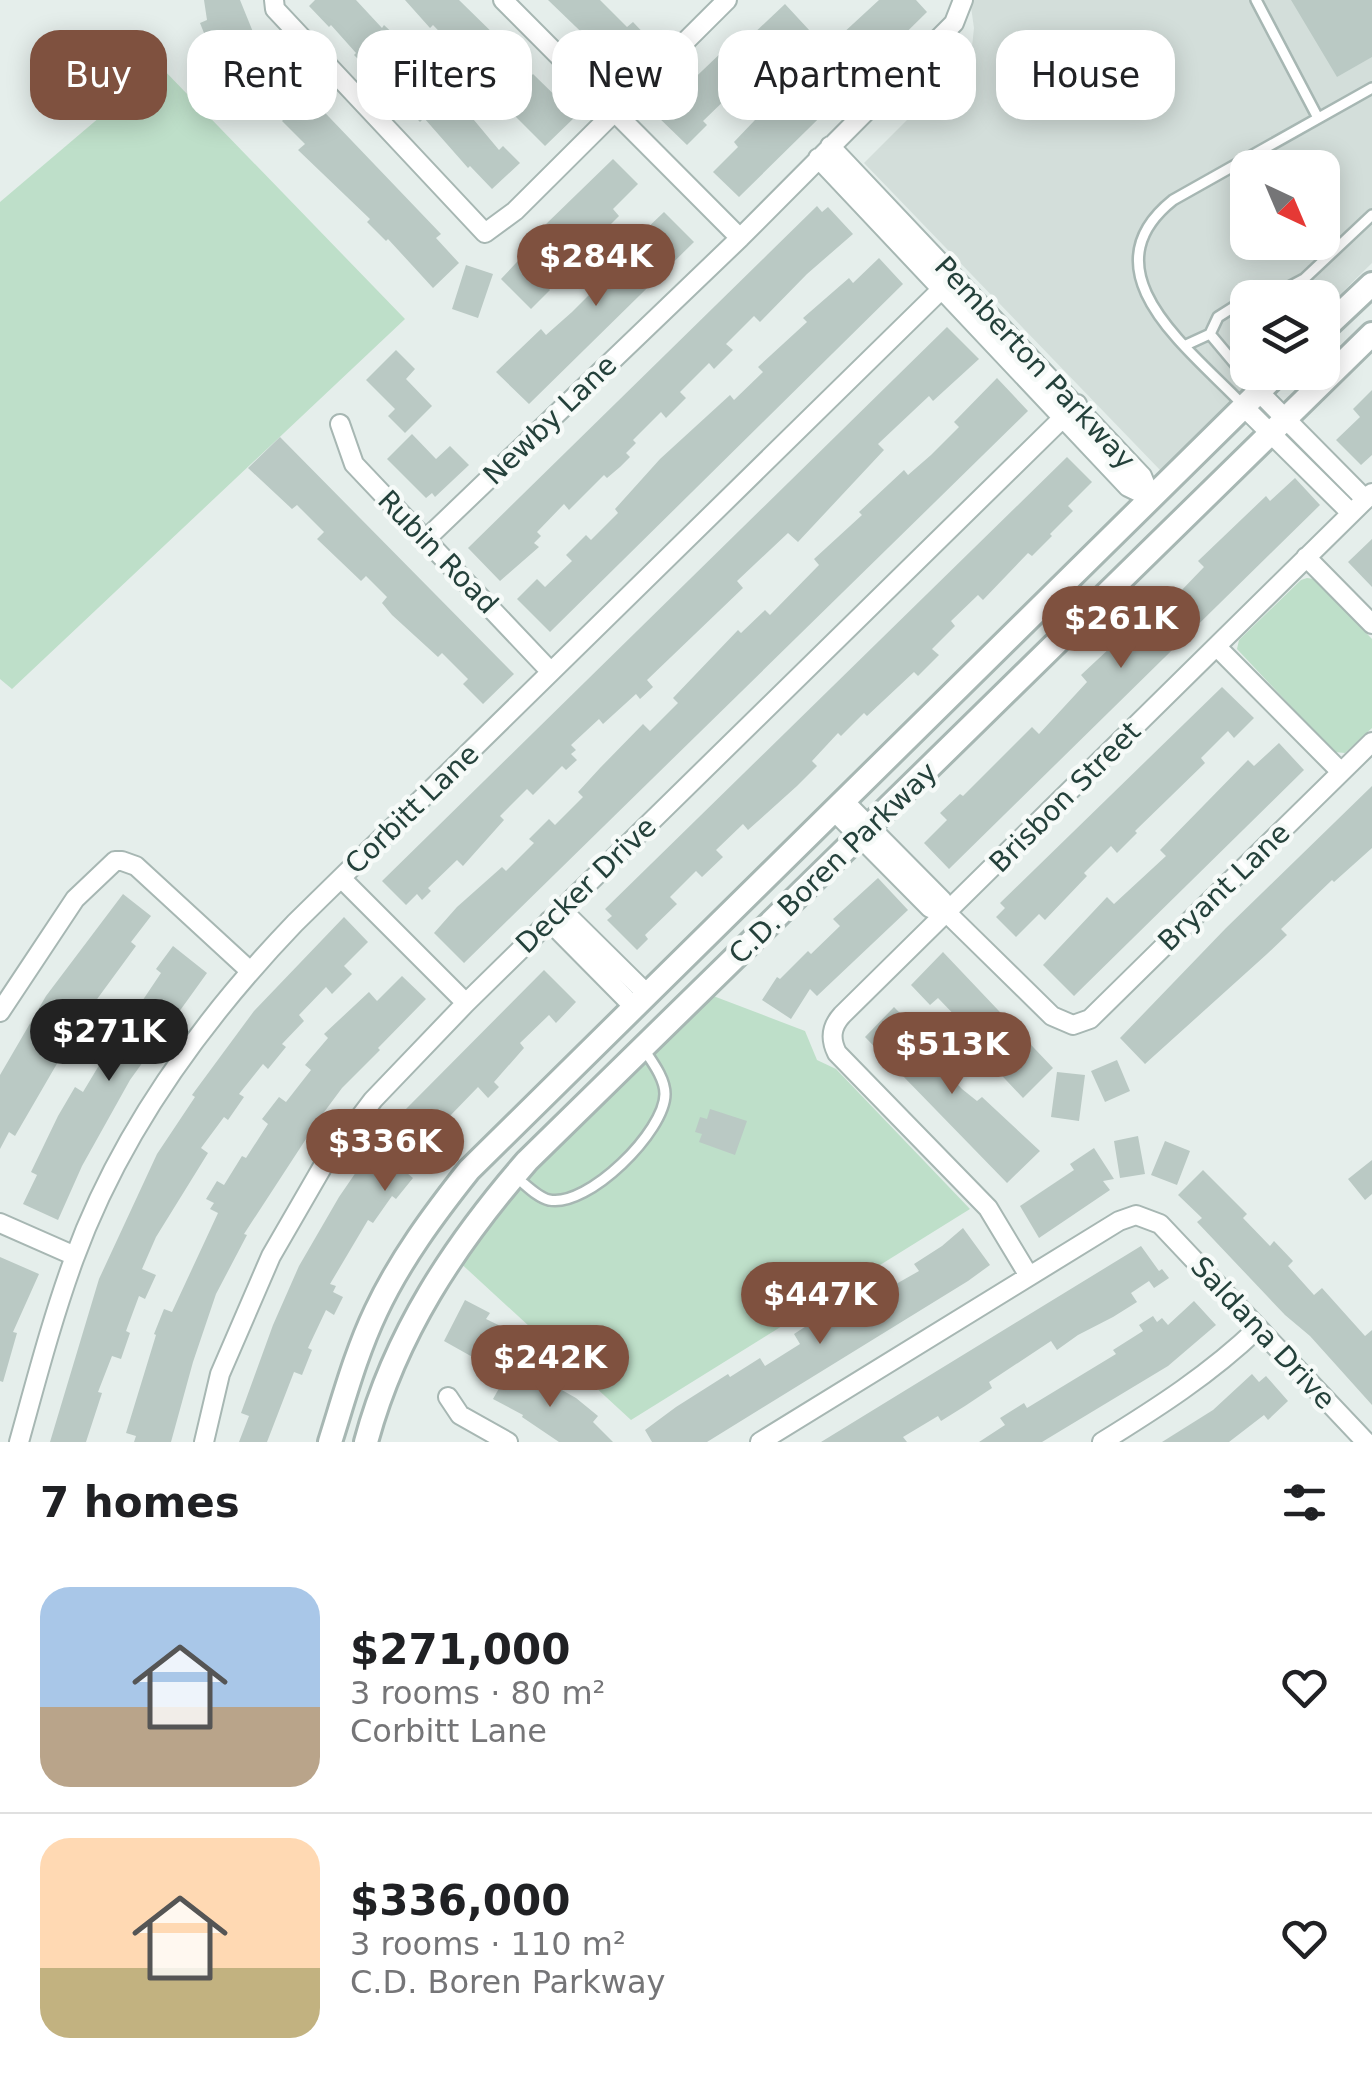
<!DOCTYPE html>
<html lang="en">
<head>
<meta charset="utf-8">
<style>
  body { margin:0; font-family:"DejaVu Sans",sans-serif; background:#f2f2f2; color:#202124; height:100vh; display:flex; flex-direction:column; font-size:38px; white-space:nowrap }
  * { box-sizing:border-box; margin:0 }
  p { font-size:32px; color:#757577 }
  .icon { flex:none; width:55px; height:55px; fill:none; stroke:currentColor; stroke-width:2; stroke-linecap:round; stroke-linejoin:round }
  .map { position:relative; height:1442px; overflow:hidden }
  .details { display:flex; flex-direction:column; background:#fff; flex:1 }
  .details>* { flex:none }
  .hud { position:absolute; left:30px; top:30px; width:1312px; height:90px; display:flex; gap:20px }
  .needle { width:65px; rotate:136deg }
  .fabs { position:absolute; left:1230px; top:150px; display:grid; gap:20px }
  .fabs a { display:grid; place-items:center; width:110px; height:110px; border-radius:20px; background:#fff; box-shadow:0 5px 25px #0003; font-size:50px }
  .price { position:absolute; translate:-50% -85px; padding:0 22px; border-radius:35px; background:#7f513f; color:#fff; font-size:32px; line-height:65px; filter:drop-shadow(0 2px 5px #0008) }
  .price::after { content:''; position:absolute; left:50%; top:60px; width:30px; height:22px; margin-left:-15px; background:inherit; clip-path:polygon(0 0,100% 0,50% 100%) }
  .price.selected { background:#222; color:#fff }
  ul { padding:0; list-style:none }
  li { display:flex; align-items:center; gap:30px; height:250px; padding:0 40px }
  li+li { border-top:2px solid #e0e0e0 }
  li span { display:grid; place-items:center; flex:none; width:280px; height:200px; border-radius:30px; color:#555 }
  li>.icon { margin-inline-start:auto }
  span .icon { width:120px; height:120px; fill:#fffc; stroke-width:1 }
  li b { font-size:42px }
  h2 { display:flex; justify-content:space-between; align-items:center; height:120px; padding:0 40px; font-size:42px }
  .pill { padding:0 35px; border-radius:30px; background:#fff; box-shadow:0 5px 25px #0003; font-size:35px; line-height:90px }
  .pill.selected { background:#7f513f; color:#fff }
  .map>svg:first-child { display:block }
</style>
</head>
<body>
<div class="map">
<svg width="1372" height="1442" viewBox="0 0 1372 1442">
  <rect width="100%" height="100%" fill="#e5eeeb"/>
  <path fill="#d3deda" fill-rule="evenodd" d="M 970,0 L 1372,0 L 1372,263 L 1323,311 L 1322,298 L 1248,298 L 1248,372 L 1260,373 L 1160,470 L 864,163 L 971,56 L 974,28 ZM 1248,168 L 1322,168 L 1322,242 L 1248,242 Z"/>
  <path fill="#bedfc9" d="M 160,66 L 405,319 L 12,689 L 0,679 L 0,202 Z
    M 1307,578 L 1314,579 L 1372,639 L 1372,728 L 1345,753 L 1334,752 L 1237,649 L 1239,640 L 1301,580 Z
    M 708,994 L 805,1031 L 817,1060 L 836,1069 L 970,1209 L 631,1420 L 456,1259 L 500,1202 Z"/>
  <path fill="#bac9c4" d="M 204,0 L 240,0 L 253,32 L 210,48 L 200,23 L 207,20 Z
    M 315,0 L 356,0 L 382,28 L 384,25 L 433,71 L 499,150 L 503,146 L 520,163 L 492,189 L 470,166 L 468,168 L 424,118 L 420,122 L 354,55 L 356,53 L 331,25 L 329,27 L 309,6 Z
    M 405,0 L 459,0 L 505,45 L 503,47 L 530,77 L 533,74 L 576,116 L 545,146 L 478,79 L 482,76 L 433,25 L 430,28 Z
    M 548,0 L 600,0 L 627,27 L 633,22 L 652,42 L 620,74 L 600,54 L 602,52 Z
    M 879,0 L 916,0 L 927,12 L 739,197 L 713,172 L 738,147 L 734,142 L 776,98 L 778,100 L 802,77 L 805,80 L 833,53 L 828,47 Z
    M 1291,0 L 1372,0 L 1372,57 L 1337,77 Z
    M 785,4 L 810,31 L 737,98 L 732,93 L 703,121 L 707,125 L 687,145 L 656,115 L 726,48 L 732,54 Z
    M 254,39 L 274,59 L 241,90 L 222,69 Z
    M 308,95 L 441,234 L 436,238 L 459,263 L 433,288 L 388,239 L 386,241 L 367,222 L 370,219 L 298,150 L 305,144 L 282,121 Z
    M 613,159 L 638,184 L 613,209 L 619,216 L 600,235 L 597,232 L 545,284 L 550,290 L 531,309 L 501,279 L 547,230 L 544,226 Z
    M 817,206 L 822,212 L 828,207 L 853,234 L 807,274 L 760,322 L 754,316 L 726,344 L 733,350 L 714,369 L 709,363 L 680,392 L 686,398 L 666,418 L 661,412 L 633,440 L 636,443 L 626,453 L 630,457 L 620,467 L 607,478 L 604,475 L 569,510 L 564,504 L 537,532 L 541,536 L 534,543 L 539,547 L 500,581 L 468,548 Z
    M 664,212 L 694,242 L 529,404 L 496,372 L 541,329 L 546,335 L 572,312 L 600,284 L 595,278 Z
    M 879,258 L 903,284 L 550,632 L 517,599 L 537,579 L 545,587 L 572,561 L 566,555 L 586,535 L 591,540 L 618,513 L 615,509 L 660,459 L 730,395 L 734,400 L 763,372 L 758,367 L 807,322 L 803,318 L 849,278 L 853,283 Z
    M 466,265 L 493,274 L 478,318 L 452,309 Z
    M 947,327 L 979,359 L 933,401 L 929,396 L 878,444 L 884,450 L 798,542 L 788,533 L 737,581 L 743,588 L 647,680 L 653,687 L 640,699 L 636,694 L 603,724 L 599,719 L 571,745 L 576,750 L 571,754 L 577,760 L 566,770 L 562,766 L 533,795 L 527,789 L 500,816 L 504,820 L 463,866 L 457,860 L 428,888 L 431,891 L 422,900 L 417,894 L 406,905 L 382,881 Z
    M 396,350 L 415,369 L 406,379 L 432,406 L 405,433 L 388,416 L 395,409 L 366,380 Z
    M 997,378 L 1028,411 L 464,963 L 434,933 L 457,907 L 502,867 L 506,871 L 534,843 L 529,839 L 549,819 L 555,825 L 583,797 L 578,792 L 600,768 L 643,724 L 650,731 L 678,703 L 673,698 L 738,630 L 741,633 L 765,610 L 770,615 L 819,565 L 814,559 L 862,515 L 859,512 L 904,470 L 908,475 L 931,455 L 959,427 L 954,422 Z
    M 1372,390 L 1372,455 L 1361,465 L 1336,440 L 1360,417 L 1353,409 Z
    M 412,434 L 436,459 L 450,446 L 469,465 L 435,497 L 432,493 L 426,498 L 387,459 Z
    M 280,437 L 514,674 L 483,704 L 463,684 L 468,679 L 442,653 L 438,657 L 392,615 L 382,603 L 387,597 L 366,576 L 361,581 L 317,539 L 324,532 L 297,505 L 292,509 L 248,468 Z
    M 1067,457 L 1092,482 L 1068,506 L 1073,511 L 1050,534 L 1052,536 L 1032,556 L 1028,553 L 983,600 L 978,595 L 951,621 L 955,626 L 932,649 L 939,655 L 918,676 L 914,672 L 867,716 L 864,713 L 841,736 L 838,733 L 812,761 L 817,766 L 797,786 L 748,830 L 743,824 L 716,850 L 723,857 L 702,877 L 696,871 L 670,897 L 677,904 L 645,935 L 648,939 L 637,950 L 607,920 L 612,916 L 605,909 Z
    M 1295,478 L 1320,505 L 949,869 L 924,843 L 947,820 L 940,813 L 960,794 L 963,796 L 1032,727 L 1039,734 L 1087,682 L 1081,675 L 1173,589 L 1178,594 L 1204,567 L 1198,561 L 1266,496 L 1270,501 Z
    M 1372,539 L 1372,587 L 1348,562 Z
    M 1222,687 L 1254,718 L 1234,738 L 1228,731 L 1201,758 L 1205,763 L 1135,831 L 1137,833 L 1117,853 L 1111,846 L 1084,873 L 1087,876 L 1045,920 L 1039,914 L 1016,937 L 996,917 L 1005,908 L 1000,903 Z
    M 1279,743 L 1304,770 L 1074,996 L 1043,965 L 1107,897 L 1114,904 L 1166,856 L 1160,850 L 1248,760 L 1254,766 Z
    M 1372,786 L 1372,848 L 1334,882 L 1332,880 L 1281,929 L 1287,935 L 1267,954 L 1145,1064 L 1120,1038 L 1226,928 Z
    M 878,878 L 908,910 L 817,996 L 810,989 L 791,1019 L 762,1000 L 777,977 L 780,979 L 808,951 L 811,954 L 840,926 L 833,919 Z
    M 123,894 L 151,916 L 131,942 L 136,946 L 81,1021 L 76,1018 L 55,1051 L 62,1055 L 15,1136 L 9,1132 L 0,1149 L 0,1075 L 46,996 Z
    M 344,917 L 368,942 L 344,966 L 352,974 L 332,994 L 326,987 L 299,1015 L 304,1021 L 282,1044 L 286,1047 L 268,1069 L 263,1064 L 239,1094 L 244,1097 L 228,1120 L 224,1117 L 201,1148 L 208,1153 L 156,1237 L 142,1269 L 156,1275 L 145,1299 L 139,1296 L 126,1331 L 130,1333 L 121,1359 L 112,1356 L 98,1392 L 102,1393 L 86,1442 L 50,1442 L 99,1279 L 157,1154 L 195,1097 L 192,1095 L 254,1011 Z
    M 173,946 L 207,973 L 130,1080 L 82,1166 L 58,1220 L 23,1204 L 37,1175 L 31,1172 L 58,1116 L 75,1087 L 83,1092 L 104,1057 L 95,1051 L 111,1028 L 120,1034 L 161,973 L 156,969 Z
    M 943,952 L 1053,1068 L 1023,1098 L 959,1030 L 964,1025 L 938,998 L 930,1005 L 911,985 Z
    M 544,970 L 576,1002 L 556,1023 L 549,1015 L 520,1043 L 524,1048 L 494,1082 L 499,1087 L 488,1098 L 478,1087 L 448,1118 L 452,1122 L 432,1142 L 427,1137 L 401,1168 L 413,1178 L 396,1199 L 392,1196 L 373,1223 L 368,1220 L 330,1284 L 336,1286 L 333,1292 L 343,1297 L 334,1315 L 326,1310 L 308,1348 L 312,1350 L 302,1375 L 294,1372 L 267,1442 L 239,1442 L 249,1416 L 241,1413 L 273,1325 L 299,1266 L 339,1197 L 378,1140 L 404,1111 Z
    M 402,976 L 426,999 L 378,1048 L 380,1050 L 342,1088 L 319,1119 L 244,1234 L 247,1235 L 216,1294 L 193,1362 L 171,1442 L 134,1442 L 136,1436 L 126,1433 L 156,1335 L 154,1334 L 164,1309 L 172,1312 L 218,1213 L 210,1209 L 214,1203 L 206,1199 L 217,1181 L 224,1185 L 242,1156 L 246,1158 L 268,1124 L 262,1119 L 279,1097 L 286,1102 L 311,1070 L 305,1065 L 328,1038 L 324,1034 L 369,992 L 377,1001 Z
    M 894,1007 L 938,1052 L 933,1058 L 962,1089 L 977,1101 L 982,1097 L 1040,1151 L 1007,1183 L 865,1037 Z
    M 1117,1060 L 1130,1091 L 1105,1102 L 1091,1071 Z
    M 1057,1072 L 1085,1075 L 1079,1121 L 1051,1117 Z
    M 710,1109 L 747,1121 L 735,1155 L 699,1142 L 702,1134 L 695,1132 L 700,1117 L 707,1119 Z
    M 1138,1136 L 1145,1174 L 1120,1178 L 1114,1141 Z
    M 1165,1141 L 1190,1151 L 1177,1185 L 1151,1175 Z
    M 1094,1148 L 1114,1179 L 1103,1181 L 1110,1190 L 1039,1238 L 1020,1206 L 1074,1170 L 1070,1164 Z
    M 1372,1160 L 1372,1194 L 1365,1200 L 1348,1179 Z
    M 1203,1170 L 1247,1214 L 1243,1218 L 1270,1246 L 1274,1241 L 1293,1261 L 1288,1266 L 1314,1295 L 1322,1288 L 1365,1336 L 1372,1330 L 1372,1405 L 1310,1336 L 1285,1315 L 1197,1222 L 1202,1218 L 1178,1195 Z
    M 963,1228 L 990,1265 L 968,1281 L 707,1442 L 652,1442 L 645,1430 L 676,1407 L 728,1374 L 730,1377 L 760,1358 L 765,1366 L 800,1344 L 794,1334 L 817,1319 L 819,1323 L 849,1304 L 852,1309 L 919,1271 L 914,1264 L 942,1246 Z
    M 1141,1246 L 1159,1271 L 1162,1269 L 1169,1278 L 1154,1288 L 1149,1281 L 1131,1293 L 1137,1302 L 1113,1317 L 1078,1335 L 1057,1350 L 1051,1341 L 989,1382 L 992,1388 L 965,1406 L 941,1421 L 938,1416 L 903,1437 L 907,1442 L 821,1442 Z
    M 0,1257 L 39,1274 L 13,1332 L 17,1333 L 3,1382 L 0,1381 Z
    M 465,1300 L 490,1313 L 486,1319 L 519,1335 L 501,1373 L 444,1341 Z
    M 1194,1301 L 1216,1325 L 1168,1366 L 1042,1442 L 979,1442 L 1005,1425 L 1000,1418 L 1024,1403 L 1027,1408 L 1116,1354 L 1113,1350 L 1143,1331 L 1139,1325 L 1153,1316 L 1157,1322 L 1162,1318 L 1168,1325 Z
    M 510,1369 L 541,1386 L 544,1380 L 576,1398 L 598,1416 L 593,1422 L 613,1442 L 559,1442 L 522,1417 L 523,1415 L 493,1399 Z
    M 1252,1374 L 1259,1382 L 1266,1376 L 1288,1401 L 1268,1420 L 1264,1415 L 1229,1442 L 1162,1442 L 1213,1410 Z"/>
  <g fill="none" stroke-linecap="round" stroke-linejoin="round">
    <defs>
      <path id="service" d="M 1256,0 L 1318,118
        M 1249,298 L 1287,288 L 1304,279 L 1372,215
        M 1210,334 L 1257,390
        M 1186,345 L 1210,334 L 1218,317 L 1248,298
        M 1244,406 C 1191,350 1083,272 1173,200 L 1372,88
        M 517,1178 C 525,1184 538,1198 549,1200 C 588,1208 665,1131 665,1094 C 665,1079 653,1063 645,1051"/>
      <path id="minor" d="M 274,0 L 275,9 L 485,233 L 515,211 L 727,0
        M 503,0 L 740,238
        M 830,146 L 1142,476 L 1151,498
        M 818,158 L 1128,487 L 1151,498
        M 1259,392 L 1365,499
        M 1244,407 L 1351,513
        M 340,424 L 354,464 L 551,672
        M 426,539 L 740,238 L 954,23 L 963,0
        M 1306,557 L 1372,624
        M 1217,647 L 1341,772
        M 845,802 L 942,900 L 948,914 L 1052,1016 L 1073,1025 L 1090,1019 L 1372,742
        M 835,812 L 930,908 L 948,914
        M 341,878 L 466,1003
        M 561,909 L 647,994
        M 549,921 L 634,1007
        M 0,1012 L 75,899 L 115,861 L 122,861 L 136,866 L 250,971
        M 0,1223 L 75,1256
        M 1029,1276 L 988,1208 L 837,1053 C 830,1039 831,1027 842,1015 L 1372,493
        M 448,1397 L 460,1415 L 508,1442
        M 19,1442 C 36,1381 52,1319 74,1259 C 120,1133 203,1019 295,923 L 954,277
        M 204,1442 L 220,1374 L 271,1256 L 323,1166 L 373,1100 L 466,1003 L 1077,404
        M 760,1442 L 1119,1221 L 1136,1215 L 1160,1224 L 1366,1442
        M 1102,1442 C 1157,1408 1210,1374 1257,1329"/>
      <path id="tertiary" d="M 1322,331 L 1372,284
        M 330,1442 C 344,1398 356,1353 376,1311 C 400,1260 434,1214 469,1170 L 1279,372
        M 366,1442 C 395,1334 454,1245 527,1161 L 1372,334"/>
    </defs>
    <use href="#service" stroke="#a7b7b3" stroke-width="14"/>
    <use href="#minor" stroke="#a7b7b3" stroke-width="22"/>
    <use href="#tertiary" stroke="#a7b7b3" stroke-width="28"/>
    <use href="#service" stroke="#fff" stroke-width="9"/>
    <use href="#minor" stroke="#fff" stroke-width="18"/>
    <use href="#tertiary" stroke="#fff" stroke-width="22"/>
  </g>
  <g text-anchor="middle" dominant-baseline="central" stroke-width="9" stroke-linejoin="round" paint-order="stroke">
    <g font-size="28" fill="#24413b" stroke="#f6faf8">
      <text transform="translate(1035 363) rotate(47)">Pemberton Parkway</text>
      <text transform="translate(550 420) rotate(-44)">Newby Lane</text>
      <text transform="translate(438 552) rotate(46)">Rubin Road</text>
      <text transform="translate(1065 797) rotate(-45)">Brisbon Street</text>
      <text transform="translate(412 809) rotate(-44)">Corbitt Lane</text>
      <text transform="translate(833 863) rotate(-44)">C.D. Boren Parkway</text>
      <text transform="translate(586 885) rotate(-44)">Decker Drive</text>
      <text transform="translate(1224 887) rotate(-44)">Bryant Lane</text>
      <text transform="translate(1263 1333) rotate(47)">Saldana Drive</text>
    </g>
  </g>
</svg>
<div class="fabs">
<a><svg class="needle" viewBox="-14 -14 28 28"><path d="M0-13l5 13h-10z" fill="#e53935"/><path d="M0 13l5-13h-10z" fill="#757577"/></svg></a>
<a><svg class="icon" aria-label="layers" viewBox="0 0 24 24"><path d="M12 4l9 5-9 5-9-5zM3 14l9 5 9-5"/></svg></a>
</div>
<b class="price" style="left:596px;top:309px">$284K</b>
<b class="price" style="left:1121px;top:671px">$261K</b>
<b class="price selected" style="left:109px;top:1084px">$271K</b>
<b class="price" style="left:952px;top:1097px">$513K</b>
<b class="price" style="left:385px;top:1194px">$336K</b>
<b class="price" style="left:820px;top:1347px">$447K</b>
<b class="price" style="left:550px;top:1410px">$242K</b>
<div class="hud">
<a class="pill selected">Buy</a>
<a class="pill">Rent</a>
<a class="pill">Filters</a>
<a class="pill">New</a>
<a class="pill">Apartment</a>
<a class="pill">House</a>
</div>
</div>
<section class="details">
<h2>7 homes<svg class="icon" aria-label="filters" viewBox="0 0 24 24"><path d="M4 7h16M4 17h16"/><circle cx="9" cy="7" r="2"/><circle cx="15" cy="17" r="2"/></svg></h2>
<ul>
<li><span style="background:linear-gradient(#a9c7e8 60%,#b9a48a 0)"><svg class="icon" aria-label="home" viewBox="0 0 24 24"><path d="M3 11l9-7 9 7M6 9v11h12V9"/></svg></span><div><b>$271,000</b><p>3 rooms · 80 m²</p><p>Corbitt Lane</p></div><svg class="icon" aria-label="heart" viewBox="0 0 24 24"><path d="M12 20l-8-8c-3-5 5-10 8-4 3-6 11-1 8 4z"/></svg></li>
<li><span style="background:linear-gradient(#ffd9b3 65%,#c2b280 0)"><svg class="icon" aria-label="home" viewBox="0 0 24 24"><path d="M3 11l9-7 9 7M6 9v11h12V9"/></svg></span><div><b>$336,000</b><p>3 rooms · 110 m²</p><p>C.D. Boren Parkway</p></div><svg class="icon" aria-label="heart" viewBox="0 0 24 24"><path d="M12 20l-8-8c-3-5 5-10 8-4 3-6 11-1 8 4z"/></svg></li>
</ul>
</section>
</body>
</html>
